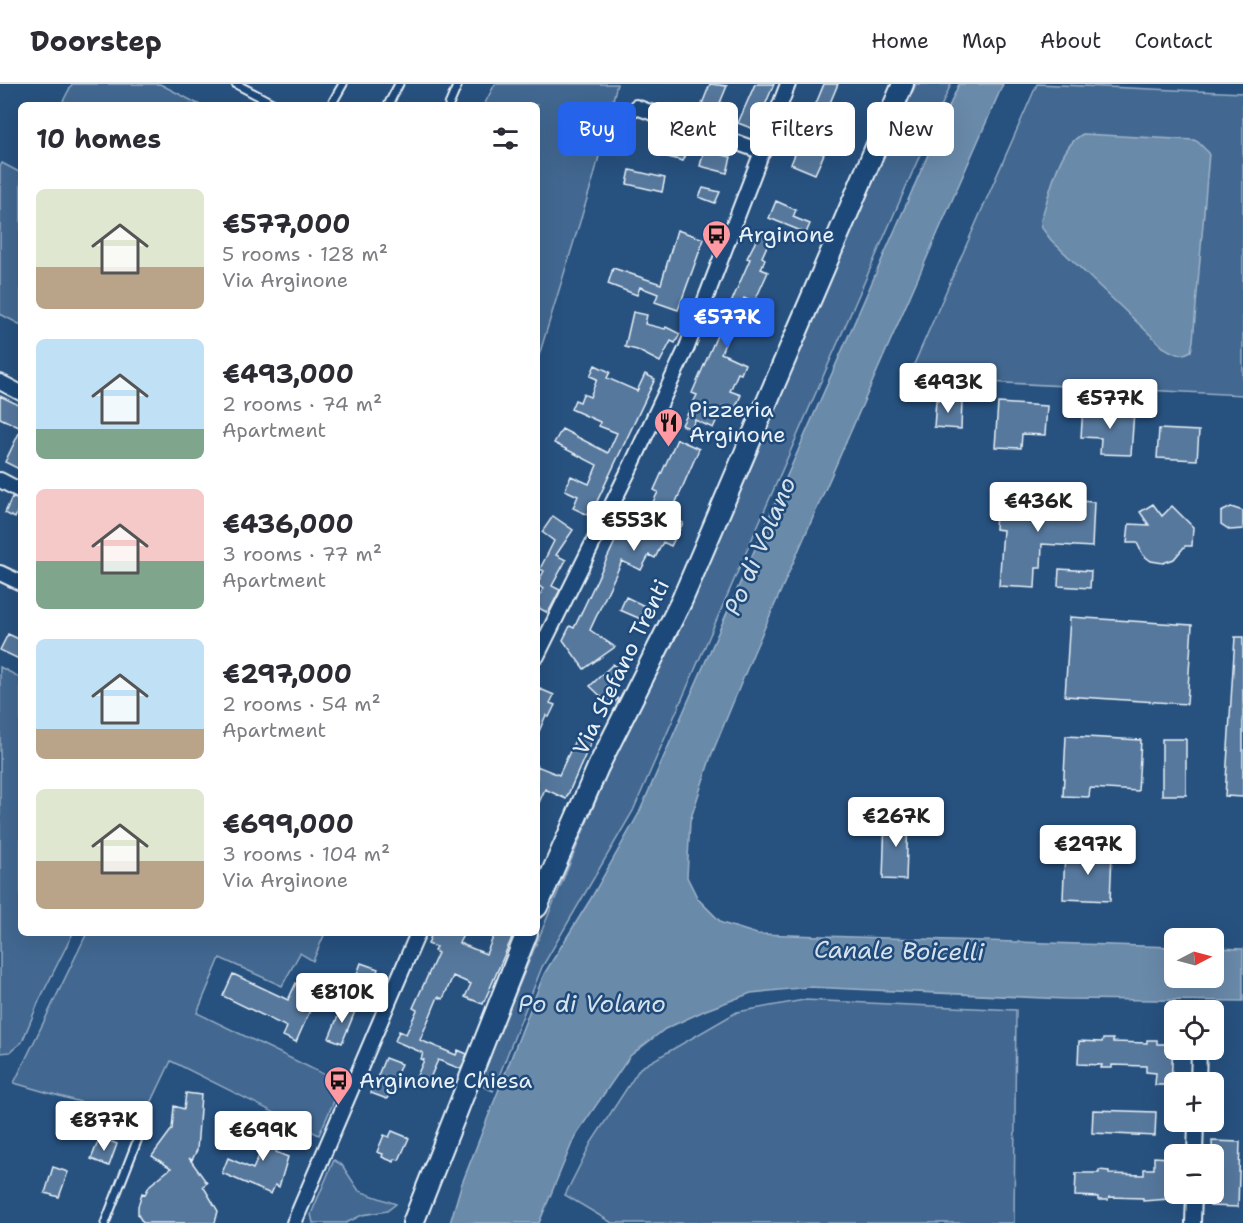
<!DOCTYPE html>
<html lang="en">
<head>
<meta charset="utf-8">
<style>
  body { margin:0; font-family:"Shantell Sans",sans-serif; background:#f2f2f3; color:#2b2b33; height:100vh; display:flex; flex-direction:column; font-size:22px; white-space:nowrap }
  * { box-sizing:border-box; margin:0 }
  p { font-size:20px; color:#7c7c81 }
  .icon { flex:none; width:33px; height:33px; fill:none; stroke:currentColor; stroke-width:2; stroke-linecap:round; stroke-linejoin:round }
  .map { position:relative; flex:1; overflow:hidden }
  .details { position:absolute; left:18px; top:18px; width:522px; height:834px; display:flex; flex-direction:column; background:#fff; border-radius:9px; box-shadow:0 6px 24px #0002 }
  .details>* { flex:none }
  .top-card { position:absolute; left:558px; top:18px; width:570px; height:54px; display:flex; gap:12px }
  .needle { width:39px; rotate:84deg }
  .controls { position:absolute; left:1164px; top:844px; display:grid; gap:12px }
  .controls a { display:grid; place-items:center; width:60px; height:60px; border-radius:9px; background:#fff; box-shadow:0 6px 24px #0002; font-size:30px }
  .price { position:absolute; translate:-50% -51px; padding:0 14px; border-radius:6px; background:#fff; color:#222; font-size:20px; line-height:39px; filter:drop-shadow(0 2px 3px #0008) }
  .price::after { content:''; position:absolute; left:50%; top:36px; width:18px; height:14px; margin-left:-9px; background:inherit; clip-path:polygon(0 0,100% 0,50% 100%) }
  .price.current { background:#2563eb; color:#fff }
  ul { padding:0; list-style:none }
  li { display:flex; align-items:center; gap:18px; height:150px; padding:0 18px }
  li span { display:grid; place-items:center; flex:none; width:168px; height:120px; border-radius:9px; color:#555 }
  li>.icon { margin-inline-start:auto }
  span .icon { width:72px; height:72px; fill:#fffc; stroke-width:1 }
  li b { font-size:26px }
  h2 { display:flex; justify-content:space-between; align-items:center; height:72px; padding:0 18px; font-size:26px }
  .pill { padding:0 21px; border-radius:9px; background:#fff; box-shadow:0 6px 24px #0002; font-size:21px; line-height:54px }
  .pill.current { background:#2563eb; color:#fff }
  header { display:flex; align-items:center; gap:36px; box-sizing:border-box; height:84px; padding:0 30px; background:#fff; border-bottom:2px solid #e1e1e2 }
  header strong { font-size:28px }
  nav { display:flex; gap:33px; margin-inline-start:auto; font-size:21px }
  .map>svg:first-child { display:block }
</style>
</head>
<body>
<header>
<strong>Doorstep</strong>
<nav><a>Home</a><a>Map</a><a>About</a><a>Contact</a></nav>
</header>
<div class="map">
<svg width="1243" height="1139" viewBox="0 0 1243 1139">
  <rect width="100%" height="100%" fill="#27517f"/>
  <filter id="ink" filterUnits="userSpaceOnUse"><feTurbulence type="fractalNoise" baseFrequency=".0167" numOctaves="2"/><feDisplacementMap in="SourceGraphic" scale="12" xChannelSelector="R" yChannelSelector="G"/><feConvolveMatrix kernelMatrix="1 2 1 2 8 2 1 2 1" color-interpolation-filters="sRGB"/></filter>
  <g filter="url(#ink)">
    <path fill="#436891" stroke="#96acc4" stroke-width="1.5" d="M 72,0 L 160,0 L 200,21 L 61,21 Z
      M 495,0 L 617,0 L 594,92 L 537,278 L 537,21 L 484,21 Z
      M 916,0 L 951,0 L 633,727 L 542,883 L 493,1007 L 478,1000 L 607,690 Z
      M 1037,0 L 1243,9 L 1243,311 L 908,294 Z
      M 2,79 L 21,89 L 21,241 L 0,230 L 0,83 Z
      M 0,583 L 21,594 L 21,849 L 73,849 L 39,917 L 22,958 L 10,968 L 0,969 Z
      M 87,849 L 325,849 L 313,877 L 300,869 L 282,902 L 220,874 L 197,929 L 342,999 L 319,1051 L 171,977 L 143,1036 L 14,999 Z
      M 804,916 L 1016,926 L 1014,1139 L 612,1139 L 565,1111 L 591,1059 L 640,984 L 737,928 Z
      M 334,1076 L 342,1081 L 359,1107 L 396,1120 L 387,1127 L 362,1131 L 346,1139 L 313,1139 L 311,1130 Z"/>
    <path fill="#6b8aaa" stroke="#9db3c9" stroke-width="1.5" d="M 959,0 L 1003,0 L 754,568 L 711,672 L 690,737 L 687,793 L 698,815 L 722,839 L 757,850 L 1174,863 L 1174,894 L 1214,894 L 1214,864 L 1243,865 L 1243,917 L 1065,915 L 809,903 L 751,909 L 706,926 L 665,945 L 630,972 L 575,1052 L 539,1139 L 450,1139 L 461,1102 L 544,890 L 590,816 L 639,729 Z
      M 1083,50 L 1194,56 L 1198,58 L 1209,69 L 1193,257 L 1191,267 C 1180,274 1173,269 1163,263 L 1051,156 L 1042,144 L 1041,136 C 1049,112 1059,61 1083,50 Z"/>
    <path fill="#57789d" stroke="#e8f1f8" stroke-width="1.5" d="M 710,0 L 727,2 L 717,26 L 702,20 Z
      M 755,0 L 774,0 L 760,33 L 764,34 L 759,47 L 738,39 Z
      M 824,0 L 838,0 L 811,64 L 824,70 L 815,90 L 791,80 Z
      M 671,50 L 691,60 L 683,77 L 661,71 Z
      M 704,66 L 731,73 L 727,89 L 700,82 Z
      M 630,86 L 665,94 L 662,108 L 627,100 Z
      M 703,104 L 720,108 L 715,119 L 699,113 Z
      M 776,117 L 796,126 L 793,133 L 810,140 L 806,149 L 769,134 Z
      M 677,146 L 704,155 L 678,226 L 655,218 L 658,210 L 640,203 L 637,211 L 608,200 L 613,184 L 661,200 Z
      M 761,147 L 772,151 L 762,173 L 765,175 L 761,185 L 768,188 L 754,219 L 744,214 L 721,269 L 745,280 L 741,290 L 738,289 L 730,307 L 741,311 L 734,327 L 723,322 L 713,344 L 695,336 L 691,345 L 682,341 L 697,311 L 692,309 L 750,175 L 747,174 Z
      M 633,228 L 647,231 L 645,240 L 665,245 L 666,243 L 680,250 L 675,259 L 671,257 L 660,278 L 637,266 L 625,263 Z
      M 595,281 L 610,288 L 607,294 L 637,307 L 645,290 L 655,295 L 590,432 L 573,424 L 578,412 L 565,406 L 571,392 L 589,400 L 597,381 L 554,359 L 562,345 L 608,369 L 617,349 L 599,342 L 600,338 L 571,325 L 575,316 L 580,318 L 583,310 L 590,313 L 597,295 L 590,292 Z
      M 0,312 L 21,322 L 21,344 L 0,334 Z
      M 936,316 L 962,317 L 961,345 L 934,343 Z
      M 998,319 L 1047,322 L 1045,351 L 1022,350 L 1021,364 L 995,363 Z
      M 1083,324 L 1134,327 L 1131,371 L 1100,370 L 1101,354 L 1081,353 Z
      M 21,345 L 21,386 L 5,378 Z
      M 1159,345 L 1199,347 L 1197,376 L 1157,374 Z
      M 677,355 L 699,365 L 670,432 L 683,439 L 671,462 L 663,458 L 655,474 L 649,471 L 641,486 L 622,477 L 590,546 L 615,563 L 584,585 L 563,556 L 570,542 L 574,544 L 621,445 L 636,452 L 658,408 L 654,406 Z
      M 997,412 L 1094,418 L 1092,463 L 1042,460 L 1041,484 L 1036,484 L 1035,504 L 999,502 L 1003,446 L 995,445 Z
      M 12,413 L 21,417 L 15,434 L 5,429 Z
      M 1153,420 L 1162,432 L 1172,422 L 1193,443 L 1192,462 L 1185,462 L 1174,475 L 1163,479 L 1151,477 L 1143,471 L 1137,459 L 1127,459 L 1129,440 L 1149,441 L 1140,428 Z
      M 1231,423 L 1243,427 L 1243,445 L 1230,446 L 1221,440 L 1221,428 Z
      M 553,432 L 573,446 L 556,471 L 566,476 L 552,502 L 560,506 L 548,529 L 537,523 L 537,517 L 543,505 L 537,500 L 544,487 L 540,485 L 554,457 L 542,448 Z
      M 1059,485 L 1091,487 L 1090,504 L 1058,502 Z
      M 626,513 L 649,524 L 643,536 L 620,526 Z
      M 1070,533 L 1192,541 L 1187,620 L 1065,612 Z
      M 8,550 L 21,556 L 21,576 L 0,566 Z
      M 1235,553 L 1243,553 L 1243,713 L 1225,712 Z
      M 613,580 L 621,588 L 606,603 L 618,615 L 611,622 L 590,602 Z
      M 540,605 L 554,611 L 550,619 L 555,621 L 549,633 L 546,631 L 537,652 L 537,613 Z
      M 577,652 L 591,658 L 566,715 L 545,705 L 537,723 L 537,682 L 559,691 Z
      M 1066,652 L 1141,656 L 1138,707 L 1090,704 L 1089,713 L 1063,712 Z
      M 1162,655 L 1186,655 L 1186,711 L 1162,711 Z
      M 885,733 L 908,734 L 906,796 L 883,795 Z
      M 1065,767 L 1112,769 L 1110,817 L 1063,815 Z
      M 432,849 L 464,849 L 459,859 L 486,870 L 495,849 L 514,849 L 483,920 L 465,913 L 471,900 L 453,892 L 443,915 L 438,913 L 420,956 L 456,971 L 458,966 L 467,970 L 461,985 L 438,976 L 427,1001 L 415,996 L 424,976 L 421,975 L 423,969 L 395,957 L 399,947 L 406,950 L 417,926 L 413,924 L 438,869 L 434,867 L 436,863 L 428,860 Z
      M 361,879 L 378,885 L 371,905 L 354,898 Z
      M 233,890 L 288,916 L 296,899 L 324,912 L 319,924 L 312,922 L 296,958 L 283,952 L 287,943 L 223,912 Z
      M 343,920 L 356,925 L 342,959 L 329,954 Z
      M 1103,955 L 1113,955 L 1113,958 L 1147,959 L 1147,956 L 1157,956 L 1157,960 L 1173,960 L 1171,1001 L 1155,1001 L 1156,989 L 1146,988 L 1146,982 L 1112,981 L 1112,984 L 1101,984 L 1102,981 L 1078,980 L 1079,957 L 1102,958 Z
      M 385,974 L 401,980 L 387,1015 L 371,1009 Z
      M 186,1009 L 201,1011 L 197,1066 L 192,1076 L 189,1074 L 207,1099 L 203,1102 L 218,1127 L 215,1139 L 143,1139 L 138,1131 L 138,1122 L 142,1109 L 145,1110 L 150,1101 L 171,1084 L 152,1072 L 172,1045 L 174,1022 L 184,1025 Z
      M 1093,1026 L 1156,1028 L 1155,1052 L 1092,1049 Z
      M 275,1032 L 284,1037 L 280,1047 L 285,1050 L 276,1068 L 288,1073 L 279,1103 L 275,1101 L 271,1110 L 222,1089 L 228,1074 L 253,1085 L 262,1065 L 256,1063 L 260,1054 L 264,1056 Z
      M 392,1047 L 409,1054 L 399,1076 L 395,1075 L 394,1078 L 382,1073 L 383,1070 L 377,1068 L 384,1051 L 389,1053 Z
      M 100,1053 L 117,1060 L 109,1082 L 91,1075 Z
      M 1212,1057 L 1240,1058 L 1238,1123 L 1210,1122 L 1210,1110 L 1214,1110 Z
      M 1154,1073 L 1170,1074 L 1169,1115 L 1143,1117 L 1143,1114 L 1109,1113 L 1108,1116 L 1098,1116 L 1098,1113 L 1075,1112 L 1076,1089 L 1099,1089 L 1099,1086 L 1109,1087 L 1109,1090 L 1144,1091 L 1144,1085 L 1154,1085 Z
      M 53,1083 L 68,1088 L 59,1113 L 45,1109 Z"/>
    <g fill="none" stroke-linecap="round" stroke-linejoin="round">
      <defs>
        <path id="lane" d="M 236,0 L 276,21
          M 331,21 L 343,0
          M 388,21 L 399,0
          M 449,21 L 458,0
          M 105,1139 L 139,1052"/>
        <path id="street" d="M 636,23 L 763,68
          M 0,298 L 21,309
          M 0,396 L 21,407
          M 0,489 L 21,499
          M 537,572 L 633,378 L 687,263 L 788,0
          M 1198,999 L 1199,966
          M 1195,1071 L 1196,1038
          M 294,1139 L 418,849
          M 1193,1139 L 1194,1110"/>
        <path id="secondary" d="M 537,823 L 598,683 L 682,516 L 903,0
          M 413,1139 L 527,849"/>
      </defs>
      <use href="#lane" stroke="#e8f1f8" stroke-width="11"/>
      <use href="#street" stroke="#e8f1f8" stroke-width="18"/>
      <use href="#secondary" stroke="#e8f1f8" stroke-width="24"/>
      <use href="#lane" stroke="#1f4a7a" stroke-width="7"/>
      <use href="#street" stroke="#1f4a7a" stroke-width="14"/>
      <use href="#secondary" stroke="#1f4a7a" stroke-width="20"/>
    </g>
  </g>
  <defs>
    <symbol id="bus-pin" viewBox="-11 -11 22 30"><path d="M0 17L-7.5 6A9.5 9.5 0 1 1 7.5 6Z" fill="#ff9aa2" stroke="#1f4a7a"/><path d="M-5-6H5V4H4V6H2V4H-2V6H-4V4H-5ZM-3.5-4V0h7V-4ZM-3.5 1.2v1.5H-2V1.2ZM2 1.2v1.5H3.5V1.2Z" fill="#111"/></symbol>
    <symbol id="restaurant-pin" viewBox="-11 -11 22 30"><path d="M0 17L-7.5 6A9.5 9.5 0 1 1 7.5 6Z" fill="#ff9aa2" stroke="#1f4a7a"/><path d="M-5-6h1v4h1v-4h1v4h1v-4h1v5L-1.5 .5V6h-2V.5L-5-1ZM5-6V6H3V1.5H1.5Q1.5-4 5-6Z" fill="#111"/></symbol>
  </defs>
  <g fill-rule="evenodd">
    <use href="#bus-pin" x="700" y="134" width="33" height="45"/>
    <use href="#restaurant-pin" x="652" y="322" width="33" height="45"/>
    <use href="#bus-pin" x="322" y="980" width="33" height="45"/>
  </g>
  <g text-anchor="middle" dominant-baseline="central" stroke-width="5" stroke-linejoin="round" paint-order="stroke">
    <g font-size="22" fill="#e8f1f8" stroke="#1f4a7a" text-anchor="start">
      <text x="738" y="150">Arginone</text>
      <text x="689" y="325">Pizzeria<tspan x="689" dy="25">Arginone</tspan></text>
      <text x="359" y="996">Arginone Chiesa</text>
    </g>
    <g font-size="22" fill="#e8f1f8" stroke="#1f4a7a">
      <text transform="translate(621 583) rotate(-64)">Via Stefano Trenti</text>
    </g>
    <g font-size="24" font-style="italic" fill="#d5e2ec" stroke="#1f4a7a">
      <text transform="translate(760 462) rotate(-67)">Po di Volano</text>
      <text transform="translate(899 867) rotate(1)">Canale Boicelli</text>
      <text x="592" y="920">Po di Volano</text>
    </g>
  </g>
</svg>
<div class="controls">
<a><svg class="needle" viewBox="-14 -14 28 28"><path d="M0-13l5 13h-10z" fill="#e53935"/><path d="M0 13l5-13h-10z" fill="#7c7c81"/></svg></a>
<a><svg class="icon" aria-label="locate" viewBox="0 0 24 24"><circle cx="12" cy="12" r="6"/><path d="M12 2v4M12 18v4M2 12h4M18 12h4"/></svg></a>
<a>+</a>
<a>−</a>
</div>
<b class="price current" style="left:727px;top:265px">€577K</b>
<b class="price" style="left:948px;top:330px">€493K</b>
<b class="price" style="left:1110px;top:346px">€577K</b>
<b class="price" style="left:1038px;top:449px">€436K</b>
<b class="price" style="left:634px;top:468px">€553K</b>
<b class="price" style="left:896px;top:764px">€267K</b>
<b class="price" style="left:1088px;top:792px">€297K</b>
<b class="price" style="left:342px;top:940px">€810K</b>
<b class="price" style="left:104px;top:1068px">€877K</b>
<b class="price" style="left:263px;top:1078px">€699K</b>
<div class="top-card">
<a class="pill current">Buy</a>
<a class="pill">Rent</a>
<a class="pill">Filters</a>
<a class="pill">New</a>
</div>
<section class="details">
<h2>10 homes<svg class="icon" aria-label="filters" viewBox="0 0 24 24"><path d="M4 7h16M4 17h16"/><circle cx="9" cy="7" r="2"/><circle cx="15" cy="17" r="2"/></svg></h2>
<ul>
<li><span style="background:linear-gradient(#dfe7d0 65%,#b9a48a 0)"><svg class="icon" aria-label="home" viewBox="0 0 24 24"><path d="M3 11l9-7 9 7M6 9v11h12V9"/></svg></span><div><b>€577,000</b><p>5 rooms · 128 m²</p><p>Via Arginone</p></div></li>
<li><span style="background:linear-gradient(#bfe0f5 75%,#7fa58c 0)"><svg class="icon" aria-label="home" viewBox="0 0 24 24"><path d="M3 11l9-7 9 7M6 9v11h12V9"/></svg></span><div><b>€493,000</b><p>2 rooms · 74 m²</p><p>Apartment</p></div></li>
<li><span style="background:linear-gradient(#f6c9c9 60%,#7fa58c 0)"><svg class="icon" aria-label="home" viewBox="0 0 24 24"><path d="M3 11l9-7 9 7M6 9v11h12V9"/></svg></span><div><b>€436,000</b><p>3 rooms · 77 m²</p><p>Apartment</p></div></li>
<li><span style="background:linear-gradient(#bfe0f5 75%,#b9a48a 0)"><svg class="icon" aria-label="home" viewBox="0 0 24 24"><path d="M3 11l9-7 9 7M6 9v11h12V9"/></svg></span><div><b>€297,000</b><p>2 rooms · 54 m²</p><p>Apartment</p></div></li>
<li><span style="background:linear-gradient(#dfe7d0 60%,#b9a48a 0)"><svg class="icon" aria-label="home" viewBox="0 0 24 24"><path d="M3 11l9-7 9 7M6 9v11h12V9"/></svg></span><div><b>€699,000</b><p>3 rooms · 104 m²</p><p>Via Arginone</p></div></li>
</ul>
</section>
</div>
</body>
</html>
